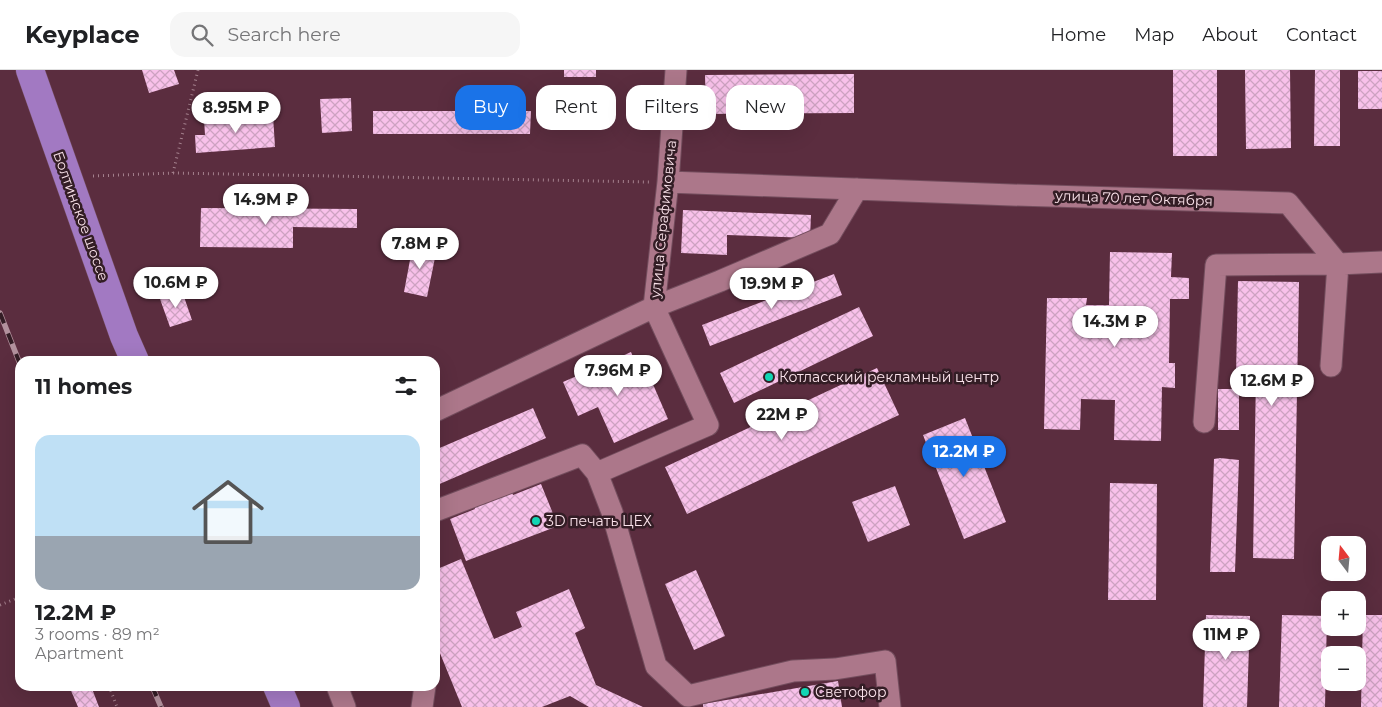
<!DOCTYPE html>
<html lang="en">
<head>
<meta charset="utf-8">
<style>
  body { margin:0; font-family:Montserrat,sans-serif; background:#f6f6f6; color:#202124; height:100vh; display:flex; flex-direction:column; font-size:19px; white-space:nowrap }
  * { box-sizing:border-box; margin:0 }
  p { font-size:16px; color:#757577 }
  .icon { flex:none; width:28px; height:28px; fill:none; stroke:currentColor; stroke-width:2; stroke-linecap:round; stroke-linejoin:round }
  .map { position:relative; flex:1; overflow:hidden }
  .details { position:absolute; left:15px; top:286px; width:425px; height:335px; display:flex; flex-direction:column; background:#fff; border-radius:15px; box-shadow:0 5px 20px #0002 }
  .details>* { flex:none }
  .guide { position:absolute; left:455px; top:15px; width:475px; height:45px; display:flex; gap:10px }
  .needle { width:32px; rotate:344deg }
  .buttons { position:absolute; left:1321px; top:466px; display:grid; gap:10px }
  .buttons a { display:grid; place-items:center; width:45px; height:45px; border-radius:10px; background:#fff; box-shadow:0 5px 20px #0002; font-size:25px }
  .price { position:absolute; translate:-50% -42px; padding:0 11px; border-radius:18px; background:#fff; color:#222; font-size:16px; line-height:32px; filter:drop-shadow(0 1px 2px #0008) }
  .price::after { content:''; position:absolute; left:50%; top:30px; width:15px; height:11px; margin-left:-8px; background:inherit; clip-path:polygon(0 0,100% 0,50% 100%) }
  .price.active { background:#1a73e8; color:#fff }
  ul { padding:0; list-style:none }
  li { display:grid; align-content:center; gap:10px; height:265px; padding:0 20px }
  li span { display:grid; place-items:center; height:155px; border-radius:15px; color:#555 }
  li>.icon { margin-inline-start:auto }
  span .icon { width:90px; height:90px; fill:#fffc; stroke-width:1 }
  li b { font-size:21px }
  h2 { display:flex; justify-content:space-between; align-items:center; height:60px; padding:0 20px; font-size:21px }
  .tag { padding:0 18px; border-radius:15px; background:#fff; box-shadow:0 5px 20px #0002; font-size:18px; line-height:45px }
  .tag.active { background:#1a73e8; color:#fff }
  header { display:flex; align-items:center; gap:30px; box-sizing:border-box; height:70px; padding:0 25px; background:#fff; border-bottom:1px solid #e0e0e0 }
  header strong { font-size:24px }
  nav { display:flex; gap:28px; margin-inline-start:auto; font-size:18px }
  .search { width:350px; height:45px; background:#f6f6f6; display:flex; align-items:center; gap:12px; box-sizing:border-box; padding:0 18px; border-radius:15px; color:#757577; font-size:19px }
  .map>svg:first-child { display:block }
</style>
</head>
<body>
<header>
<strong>Keyplace</strong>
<div class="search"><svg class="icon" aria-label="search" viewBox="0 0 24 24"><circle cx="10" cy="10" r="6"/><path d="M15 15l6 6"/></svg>Search here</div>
<nav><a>Home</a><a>Map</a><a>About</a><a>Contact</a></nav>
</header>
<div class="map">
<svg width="1382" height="637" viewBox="0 0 1382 637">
  <defs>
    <pattern id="building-cross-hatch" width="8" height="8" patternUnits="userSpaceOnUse" patternTransform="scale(1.25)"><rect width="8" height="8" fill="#f8c1ea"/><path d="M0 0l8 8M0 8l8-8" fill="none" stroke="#cda2c1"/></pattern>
  </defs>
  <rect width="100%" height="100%" fill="#5b2d3f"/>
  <path fill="url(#building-cross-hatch)" d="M 142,0 L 174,0 L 179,14 L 149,23 Z
    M 564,0 L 596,0 L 596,7 L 564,7 Z
    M 1173,0 L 1217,0 L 1217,86 L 1173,86 Z
    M 1245,0 L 1290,0 L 1291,78 L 1246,79 Z
    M 1315,0 L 1340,0 L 1340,76 L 1314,76 Z
    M 1358,1 L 1382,1 L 1382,39 L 1358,39 Z
    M 854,4 L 854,43 L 706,44 L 705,5 Z
    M 351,28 L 352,61 L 322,63 L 320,29 Z
    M 373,41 L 531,41 L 530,64 L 373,64 Z
    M 273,45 L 275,77 L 196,83 L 195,65 L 205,65 L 204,49 Z
    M 201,138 L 357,139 L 357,158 L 293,157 L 293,178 L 200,177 Z
    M 683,140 L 811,145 L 810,168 L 727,165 L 727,185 L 681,183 Z
    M 413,174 L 437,178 L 427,227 L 404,222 Z
    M 1110,182 L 1172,183 L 1171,207 L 1189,208 L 1189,229 L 1170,229 L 1169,293 L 1175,293 L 1175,318 L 1162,317 L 1161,371 L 1114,370 L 1115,330 L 1081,329 L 1080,360 L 1044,359 L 1047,228 L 1087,228 L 1086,235 L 1109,235 Z
    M 834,204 L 842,225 L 710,276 L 702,255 Z
    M 1238,211 L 1299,212 L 1294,489 L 1253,488 L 1256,304 L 1236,304 Z
    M 182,221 L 192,250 L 170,257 L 160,229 Z
    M 859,237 L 873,266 L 734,333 L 720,303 Z
    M 631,282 L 645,315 L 652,312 L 668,349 L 614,373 L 598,337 L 578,346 L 563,312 Z
    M 877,298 L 899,345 L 687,444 L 665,397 Z
    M 1218,319 L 1239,319 L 1239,360 L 1218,360 Z
    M 533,338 L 546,368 L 435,416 L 435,380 Z
    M 965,348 L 1006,452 L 964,469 L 923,365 Z
    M 1220,388 L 1239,390 L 1235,502 L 1210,502 L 1214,389 Z
    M 1110,413 L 1157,414 L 1156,530 L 1108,530 Z
    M 541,414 L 558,456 L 466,491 L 450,449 L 475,439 L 472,431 L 510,417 L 513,425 Z
    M 895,416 L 910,455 L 868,472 L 852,432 Z
    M 461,489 L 494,569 L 522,557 L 516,542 L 569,519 L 585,558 L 575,563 L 596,615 L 643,637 L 589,637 L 570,626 L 542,637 L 462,637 L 435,571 L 435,500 Z
    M 696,500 L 725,566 L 694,580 L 665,514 Z
    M 1206,545 L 1250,546 L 1247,637 L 1203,637 Z
    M 1282,545 L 1327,546 L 1325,637 L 1279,637 Z
    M 1363,545 L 1382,545 L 1382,637 L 1361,637 Z
    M 838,611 L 842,637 L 703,637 L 703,634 Z
    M 69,616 L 91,616 L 99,637 L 78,637 Z"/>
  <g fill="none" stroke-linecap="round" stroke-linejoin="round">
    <defs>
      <path id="minor" d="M 668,112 L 1012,125 L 1288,133 L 1338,194 L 1382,192
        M 435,341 L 654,237 L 720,211 L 830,164 L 857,119
        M 1204,352 L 1216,195 L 1338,194 L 1331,296
        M 597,403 L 708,355 L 654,237 L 668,112 L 676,0
        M 435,441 L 582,385 L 597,403 L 612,442 L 656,596 L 688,626 L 793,601 L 835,599 L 885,591 L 890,637
        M 337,616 L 345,637
        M 422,637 L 425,616"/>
      <path id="major" d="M 30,0 L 124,266 L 135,291
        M 277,616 L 286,637"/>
    </defs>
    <use href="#minor" stroke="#734d5d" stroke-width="23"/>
    <use href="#major" stroke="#734d5d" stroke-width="29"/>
    <path stroke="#a4808d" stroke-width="3" stroke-dasharray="1 4" stroke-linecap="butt" d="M 173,103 L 198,0
      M 93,106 L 173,103 L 649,112
      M 0,535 L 20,527
      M 109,616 L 117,637"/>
    <use href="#minor" stroke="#ac778a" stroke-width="21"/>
    <use href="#major" stroke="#a279c2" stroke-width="28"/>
    <defs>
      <path id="rail" d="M 0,243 L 20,294
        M 152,616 L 161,637"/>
    </defs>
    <use href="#rail" stroke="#b2919d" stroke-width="5.5"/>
    <use href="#rail" stroke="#331d25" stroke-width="4" stroke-dasharray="11" stroke-linecap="butt"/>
  </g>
  <g fill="#12d5b4" stroke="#331d25" stroke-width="2">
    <circle cx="769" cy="307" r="5"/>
    <circle cx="536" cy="451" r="5"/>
    <circle cx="805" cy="622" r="5"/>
  </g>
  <g text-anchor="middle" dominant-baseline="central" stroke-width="5" stroke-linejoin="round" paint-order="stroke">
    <g font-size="14" fill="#fbe3eb" stroke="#331d25">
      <text transform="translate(1134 128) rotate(2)">улица 70 лет Октября</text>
      <text transform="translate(81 146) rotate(70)">Болтинское шоссе</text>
      <text transform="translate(663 149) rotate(-84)">улица Серафимовича</text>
    </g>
    <g font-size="14" fill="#fbe3eb" stroke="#331d25" text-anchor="start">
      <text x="779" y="307">Котласский рекламный центр</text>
      <text x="546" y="451">3D печать ЦЕХ</text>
      <text x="815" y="622">Светофор</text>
    </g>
  </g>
</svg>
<div class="buttons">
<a><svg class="needle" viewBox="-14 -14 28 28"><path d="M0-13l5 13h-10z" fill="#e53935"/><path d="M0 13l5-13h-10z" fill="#757577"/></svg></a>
<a>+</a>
<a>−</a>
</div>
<b class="price" style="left:236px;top:64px">8.95M ₽</b>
<b class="price" style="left:266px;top:156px">14.9M ₽</b>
<b class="price" style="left:420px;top:200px">7.8M ₽</b>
<b class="price" style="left:176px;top:239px">10.6M ₽</b>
<b class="price" style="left:772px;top:240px">19.9M ₽</b>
<b class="price" style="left:1115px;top:278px">14.3M ₽</b>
<b class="price" style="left:618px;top:327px">7.96M ₽</b>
<b class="price" style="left:1272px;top:337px">12.6M ₽</b>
<b class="price" style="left:782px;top:371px">22M ₽</b>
<b class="price active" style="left:964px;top:408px">12.2M ₽</b>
<b class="price" style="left:1226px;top:591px">11M ₽</b>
<div class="guide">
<a class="tag active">Buy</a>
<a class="tag">Rent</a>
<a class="tag">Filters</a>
<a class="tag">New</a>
</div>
<section class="details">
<h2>11 homes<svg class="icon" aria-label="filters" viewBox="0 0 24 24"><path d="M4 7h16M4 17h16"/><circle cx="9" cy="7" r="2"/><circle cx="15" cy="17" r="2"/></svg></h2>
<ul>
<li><span style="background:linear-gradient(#bfe0f5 65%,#9aa5b1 0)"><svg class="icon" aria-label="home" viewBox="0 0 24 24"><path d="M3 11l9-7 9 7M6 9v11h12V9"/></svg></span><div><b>12.2M ₽</b><p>3 rooms · 89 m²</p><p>Apartment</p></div></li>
</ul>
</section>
</div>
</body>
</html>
